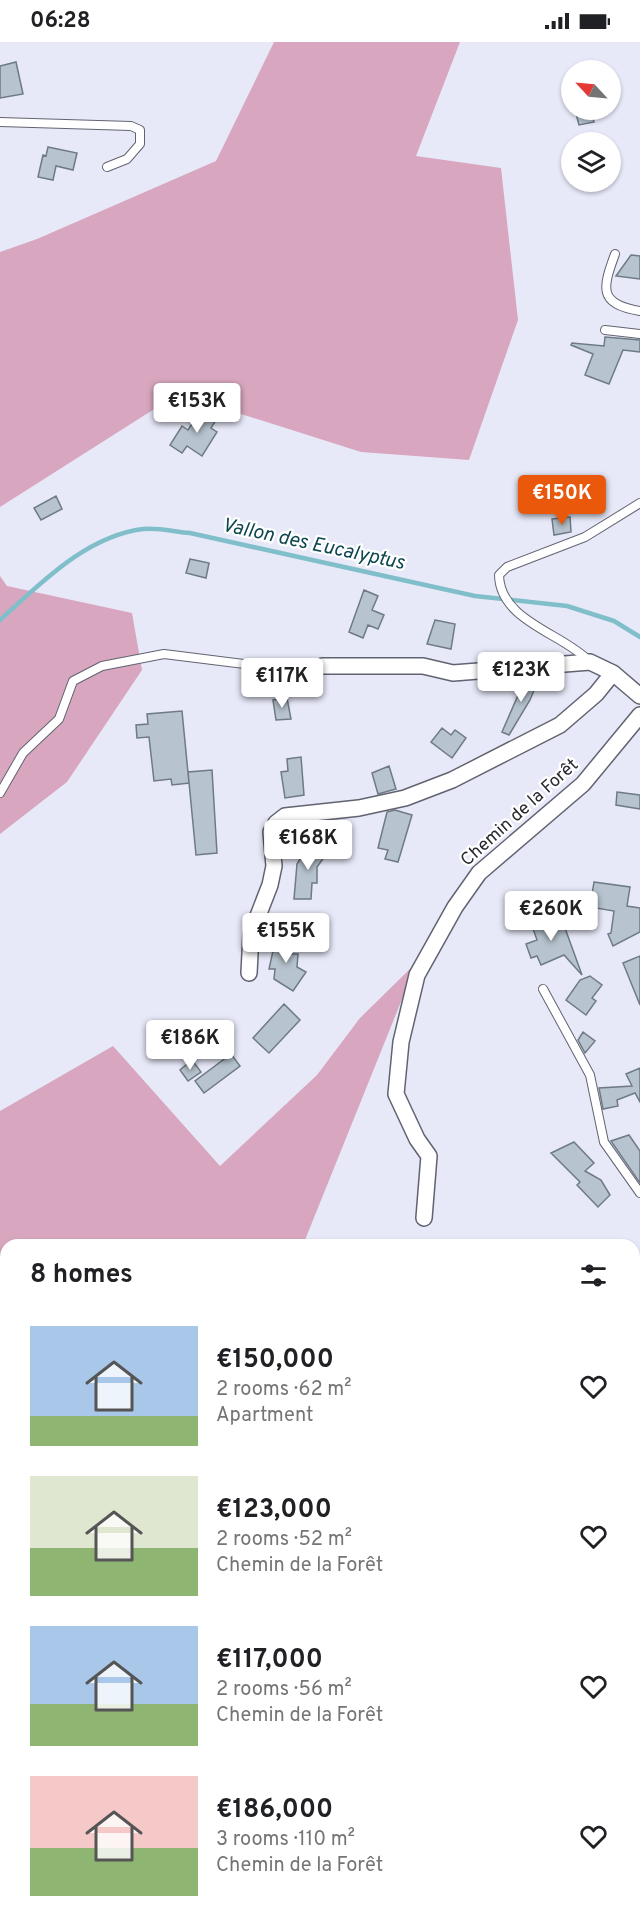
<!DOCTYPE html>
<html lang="en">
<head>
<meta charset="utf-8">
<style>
  body { margin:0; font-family:Overpass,sans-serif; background:#f6f6f6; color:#202124; height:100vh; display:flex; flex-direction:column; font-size:22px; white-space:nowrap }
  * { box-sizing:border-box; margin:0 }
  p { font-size:20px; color:#757577 }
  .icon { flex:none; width:33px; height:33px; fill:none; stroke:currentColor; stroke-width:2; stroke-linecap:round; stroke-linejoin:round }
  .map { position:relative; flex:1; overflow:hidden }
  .details { position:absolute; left:0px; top:1197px; width:640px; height:684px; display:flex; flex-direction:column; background:#fff; border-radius:18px 18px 0 0; box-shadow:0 2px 4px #0004 }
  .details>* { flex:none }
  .needle { width:39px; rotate:296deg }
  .buttons { position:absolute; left:561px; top:18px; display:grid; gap:12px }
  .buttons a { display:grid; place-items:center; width:60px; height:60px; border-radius:50%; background:#fff; box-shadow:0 2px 4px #0004; font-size:30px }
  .price { position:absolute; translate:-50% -51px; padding:0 14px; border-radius:6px; background:#fff; color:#222; font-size:20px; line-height:39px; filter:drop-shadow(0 2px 3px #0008) }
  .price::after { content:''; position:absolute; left:50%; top:36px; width:18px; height:14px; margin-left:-9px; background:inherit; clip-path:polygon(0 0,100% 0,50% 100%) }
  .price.on { background:#ea580c; color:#fff }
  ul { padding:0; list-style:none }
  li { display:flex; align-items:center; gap:18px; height:150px; padding:0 30px }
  li span { display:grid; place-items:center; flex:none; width:168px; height:120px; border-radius:0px; color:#555 }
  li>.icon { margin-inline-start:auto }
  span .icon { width:72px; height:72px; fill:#fffc; stroke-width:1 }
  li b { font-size:26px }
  h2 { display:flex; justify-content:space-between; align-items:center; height:72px; padding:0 30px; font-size:26px }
  .status { display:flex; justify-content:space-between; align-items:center; height:42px; padding:0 30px; background:#fff; direction:ltr }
  .status svg { height:16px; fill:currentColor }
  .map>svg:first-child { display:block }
</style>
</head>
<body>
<div class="status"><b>06:28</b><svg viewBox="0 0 49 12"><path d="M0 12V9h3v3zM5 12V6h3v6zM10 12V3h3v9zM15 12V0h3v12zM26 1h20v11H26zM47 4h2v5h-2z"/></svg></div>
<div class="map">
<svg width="640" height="1881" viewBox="0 0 640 1881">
  <rect width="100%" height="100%" fill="#e7e9f9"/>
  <path fill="#d8a7bf" d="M 274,0 L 460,0 L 416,114 L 501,126 L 518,278 L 469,418 L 361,410 L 178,352 L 0,465 L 0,210 L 37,197 L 216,119 Z
    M 0,534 L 7,544 L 132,571 L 142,628 L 67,740 L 0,792 Z
    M 417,920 L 303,1203 L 6,1203 L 6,1592 L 0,1575 L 0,1069 L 113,1004 L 220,1124 L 317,1033 L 360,976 Z"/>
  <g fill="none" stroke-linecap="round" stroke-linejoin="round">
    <path stroke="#80bfca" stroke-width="4.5" d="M 0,578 C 40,542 86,494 143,487 C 158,485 175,490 190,491 L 475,554 L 567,564 L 614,579 L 640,595"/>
  </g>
  <path fill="#b7c4cf" stroke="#6e7a84" stroke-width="1.5" d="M 16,20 L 23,52 L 0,56 L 0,24 Z
    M 575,68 L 591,68 L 594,80 L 579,83 Z
    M 48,105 L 77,111 L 73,128 L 56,124 L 53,138 L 38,135 L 43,113 L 46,114 Z
    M 631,213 L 640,214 L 640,237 L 616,234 Z
    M 605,295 L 640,298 L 640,310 L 623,308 L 609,342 L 585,333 L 593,312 L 571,303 L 572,301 L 604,304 Z
    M 203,365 L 218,375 L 211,386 L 217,390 L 202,414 L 187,404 L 182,411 L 170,403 L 182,384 L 188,388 Z
    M 56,454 L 62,467 L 41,478 L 34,466 Z
    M 570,475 L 571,490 L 554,493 L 552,477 Z
    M 190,517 L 209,521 L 206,536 L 186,531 Z
    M 364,548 L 378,554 L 372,568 L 384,573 L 378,587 L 368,583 L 363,596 L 349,590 Z
    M 435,578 L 455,582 L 451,607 L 427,602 Z
    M 540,634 L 530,658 L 509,693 L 502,690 L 526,635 Z
    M 287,656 L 291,677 L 276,678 L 273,658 Z
    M 182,669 L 189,741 L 172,743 L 171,737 L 154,739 L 149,695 L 137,696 L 136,683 L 148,682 L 147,672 Z
    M 442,686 L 451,693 L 455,688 L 466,696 L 452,716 L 431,700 Z
    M 301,715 L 304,753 L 285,756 L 281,730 L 288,729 L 287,717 Z
    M 389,724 L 396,747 L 378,752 L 372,731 Z
    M 212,728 L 217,811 L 196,813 L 188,730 Z
    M 617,750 L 640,753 L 640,767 L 616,763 Z
    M 395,768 L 412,773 L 398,820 L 385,817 L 388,808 L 378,806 L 387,770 Z
    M 311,799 L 328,810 L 317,825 L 317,841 L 312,841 L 311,857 L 294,857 L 297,822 Z
    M 594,840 L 630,845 L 627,864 L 640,866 L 640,890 L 613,904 L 608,892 L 611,891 L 614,869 L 590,865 Z
    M 549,874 L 551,879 L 561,875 L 582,933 L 564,913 L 541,923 L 537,914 L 531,916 L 526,902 L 537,898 L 531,881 Z
    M 276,895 L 293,896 L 292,912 L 298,912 L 297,925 L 306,930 L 293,949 L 274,937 L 275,927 L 269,927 Z
    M 640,914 L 640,963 L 623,921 Z
    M 590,934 L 602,943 L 592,956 L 596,959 L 586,973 L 566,958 L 580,938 Z
    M 284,962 L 300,978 L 269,1011 L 253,996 Z
    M 583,990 L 595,999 L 585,1011 L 578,998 Z
    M 231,1012 L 240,1024 L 204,1051 L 195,1039 Z
    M 192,1018 L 201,1030 L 188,1039 L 180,1028 Z
    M 640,1026 L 640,1060 L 635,1051 L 617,1058 L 618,1064 L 603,1067 L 599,1046 L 632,1044 L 626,1032 Z
    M 629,1093 L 640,1109 L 640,1141 L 611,1099 Z
    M 574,1100 L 594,1121 L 585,1129 L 601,1138 L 610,1153 L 598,1165 L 577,1143 L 580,1140 L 551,1111 Z"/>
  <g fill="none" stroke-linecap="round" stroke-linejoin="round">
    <defs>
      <path id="service" d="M 0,80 L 131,84 L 140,88 L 140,102 L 127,117 L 107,125
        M 615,212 C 603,245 597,262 640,269
        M 605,288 L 640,292
        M 589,619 C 562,591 500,579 499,533 L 507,525 L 585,495 L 640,461
        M 0,751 L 23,711 L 59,677 L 73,639 L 102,624 L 164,612 L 300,629 L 322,624
        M 543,947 L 590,1033 L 604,1100 L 640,1151"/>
      <path id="minor" d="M 322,624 L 423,624 L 453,631 L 590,620 L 613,631 L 640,654
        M 249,931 L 251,892 L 270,843 L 274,824 L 271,790 L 276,781 L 285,774 L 359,766 L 405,756 L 452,738 L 560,683 L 596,652 L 613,631
        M 424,1176 L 429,1114 L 417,1097 L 396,1052 L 401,1000 L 417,933 L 455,865 L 479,831 L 583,742 L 640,673
        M 634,1426 L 640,1413
        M 504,1881 L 509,1875"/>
    </defs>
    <use href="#service" stroke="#616370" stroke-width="10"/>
    <use href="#minor" stroke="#616370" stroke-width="18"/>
    <use href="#service" stroke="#fff" stroke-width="8"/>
    <use href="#minor" stroke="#fff" stroke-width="15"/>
  </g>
  <g text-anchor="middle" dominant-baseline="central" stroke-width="4.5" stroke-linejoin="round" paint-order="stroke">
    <g font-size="18" fill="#292a30" stroke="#fff">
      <text transform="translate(520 771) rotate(-42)">Chemin de la Forêt</text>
    </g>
    <g font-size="20" font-style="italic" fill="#0d474f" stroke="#fff">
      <text transform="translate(313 503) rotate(12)">Vallon des Eucalyptus</text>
    </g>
  </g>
</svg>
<div class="buttons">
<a><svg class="needle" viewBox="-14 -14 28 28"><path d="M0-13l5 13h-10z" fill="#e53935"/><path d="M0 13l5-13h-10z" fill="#757577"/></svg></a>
<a><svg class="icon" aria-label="layers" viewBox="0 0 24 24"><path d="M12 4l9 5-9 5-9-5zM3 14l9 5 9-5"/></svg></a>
</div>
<b class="price" style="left:197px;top:392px">€153K</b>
<b class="price on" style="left:562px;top:484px">€150K</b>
<b class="price" style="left:521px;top:661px">€123K</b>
<b class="price" style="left:282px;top:667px">€117K</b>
<b class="price" style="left:308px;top:829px">€168K</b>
<b class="price" style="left:551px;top:900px">€260K</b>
<b class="price" style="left:286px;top:922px">€155K</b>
<b class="price" style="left:190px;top:1029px">€186K</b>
<section class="details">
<h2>8 homes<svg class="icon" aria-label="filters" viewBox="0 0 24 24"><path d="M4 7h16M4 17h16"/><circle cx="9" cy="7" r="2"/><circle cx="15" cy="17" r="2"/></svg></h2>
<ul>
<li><span style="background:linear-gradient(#a9c7e8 75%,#8fb573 0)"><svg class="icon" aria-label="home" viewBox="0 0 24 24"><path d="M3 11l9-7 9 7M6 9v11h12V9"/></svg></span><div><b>€150,000</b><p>2 rooms · 62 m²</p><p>Apartment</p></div><svg class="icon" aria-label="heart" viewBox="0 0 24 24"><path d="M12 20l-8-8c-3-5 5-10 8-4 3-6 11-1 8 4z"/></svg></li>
<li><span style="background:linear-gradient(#dfe7d0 60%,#8fb573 0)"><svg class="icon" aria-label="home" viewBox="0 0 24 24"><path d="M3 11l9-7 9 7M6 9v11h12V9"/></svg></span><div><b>€123,000</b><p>2 rooms · 52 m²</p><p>Chemin de la Forêt</p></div><svg class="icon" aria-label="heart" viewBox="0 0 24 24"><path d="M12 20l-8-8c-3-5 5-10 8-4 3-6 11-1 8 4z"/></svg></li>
<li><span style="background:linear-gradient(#a9c7e8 65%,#8fb573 0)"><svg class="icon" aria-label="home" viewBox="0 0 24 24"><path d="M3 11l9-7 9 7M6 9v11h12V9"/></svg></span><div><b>€117,000</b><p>2 rooms · 56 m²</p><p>Chemin de la Forêt</p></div><svg class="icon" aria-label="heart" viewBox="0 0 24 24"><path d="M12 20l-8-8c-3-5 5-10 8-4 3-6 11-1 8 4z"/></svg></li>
<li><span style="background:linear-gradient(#f6c9c9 60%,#8fb573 0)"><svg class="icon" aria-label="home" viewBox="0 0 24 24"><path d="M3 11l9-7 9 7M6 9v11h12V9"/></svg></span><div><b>€186,000</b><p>3 rooms · 110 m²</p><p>Chemin de la Forêt</p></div><svg class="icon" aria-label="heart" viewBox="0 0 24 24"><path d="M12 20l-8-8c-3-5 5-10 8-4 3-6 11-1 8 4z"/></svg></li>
</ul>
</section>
</div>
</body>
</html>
